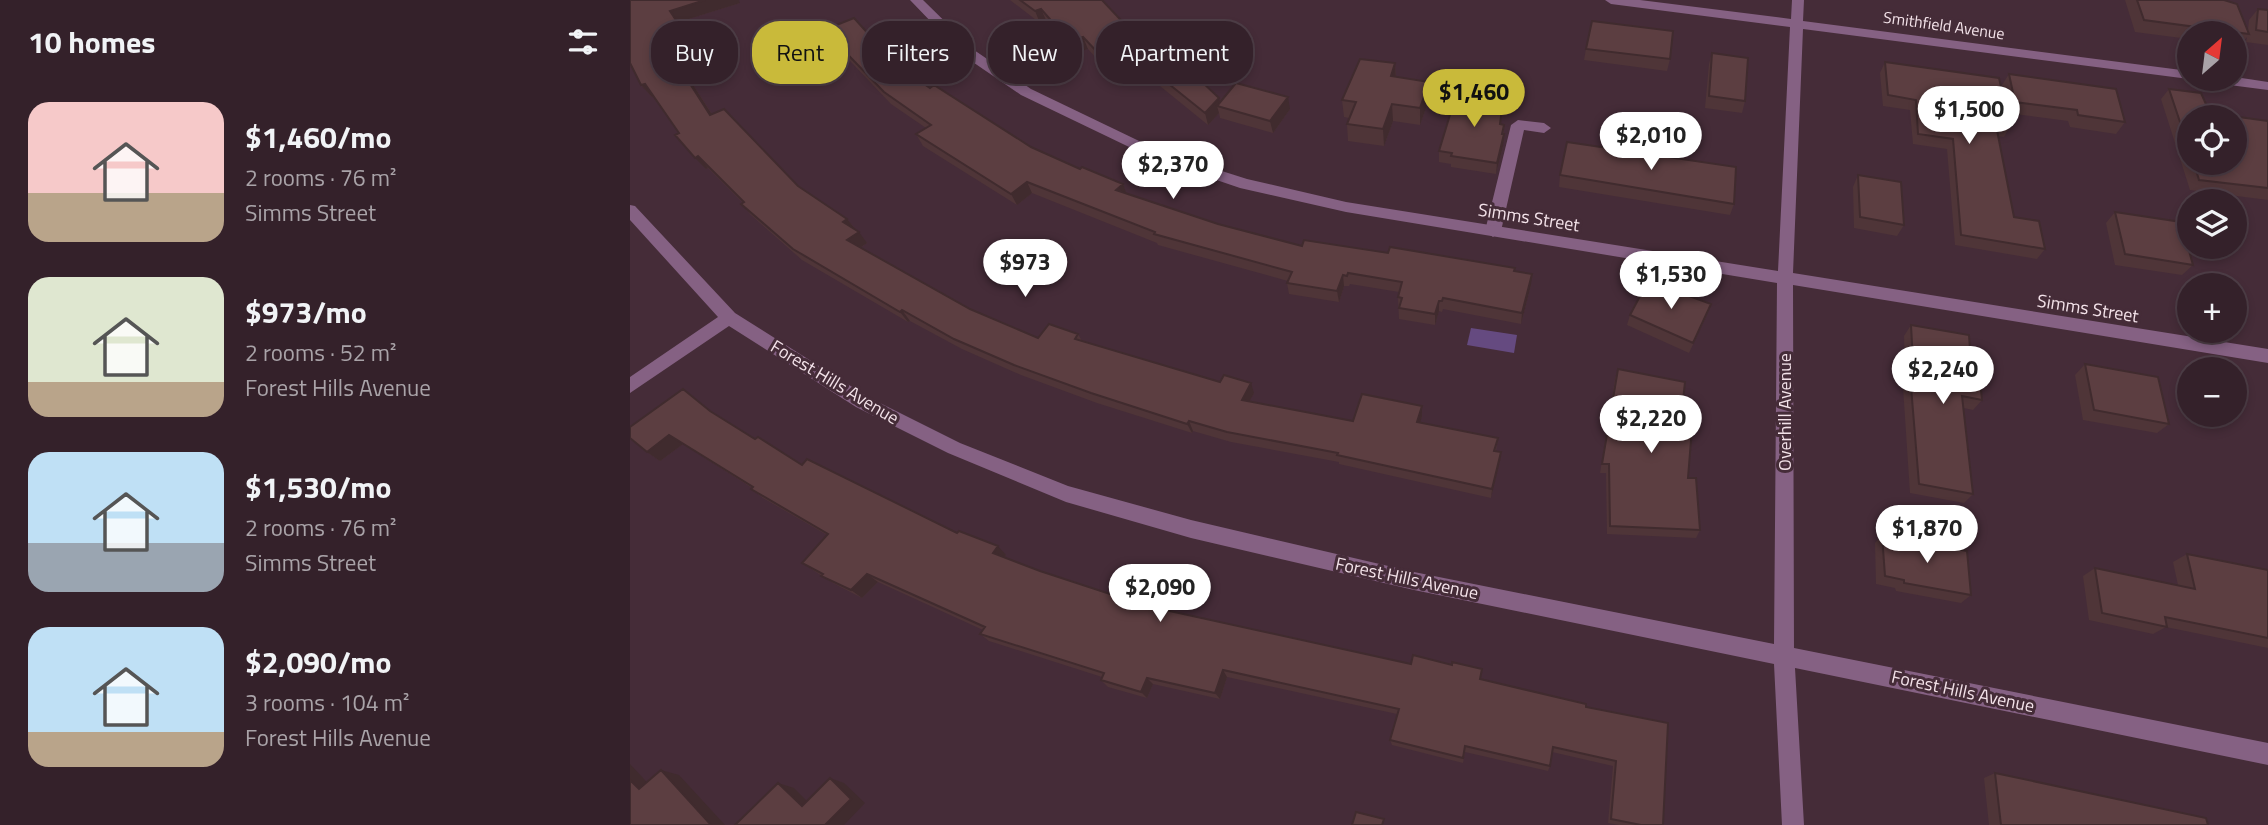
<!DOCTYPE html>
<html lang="en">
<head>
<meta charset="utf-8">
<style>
  body { margin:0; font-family:"Titillium Web",sans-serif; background:#3f2e36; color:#f1f3f6; height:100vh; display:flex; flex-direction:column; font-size:26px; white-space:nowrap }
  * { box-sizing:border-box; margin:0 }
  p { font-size:23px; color:#a9a3a8 }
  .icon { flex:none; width:38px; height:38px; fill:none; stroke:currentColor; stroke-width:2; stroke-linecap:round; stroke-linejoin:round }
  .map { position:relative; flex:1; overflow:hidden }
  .details { display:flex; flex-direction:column; background:#34212a; width:630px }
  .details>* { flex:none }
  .banner { position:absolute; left:21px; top:21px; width:665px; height:63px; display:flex; gap:14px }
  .needle { width:46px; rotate:28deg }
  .buttons { position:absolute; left:1547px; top:21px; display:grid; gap:14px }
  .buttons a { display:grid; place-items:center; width:70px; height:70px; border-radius:50%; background:#34212a; box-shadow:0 4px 10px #0003,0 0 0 2px #4e3e47; font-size:35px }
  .price { position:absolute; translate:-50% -60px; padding:0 16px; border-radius:24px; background:#fff; color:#222; font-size:23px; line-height:46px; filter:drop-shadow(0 2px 4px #0008) }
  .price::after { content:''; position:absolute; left:50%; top:42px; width:21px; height:16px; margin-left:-10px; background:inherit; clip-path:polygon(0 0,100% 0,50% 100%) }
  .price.current { background:#c9ba3a; color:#111 }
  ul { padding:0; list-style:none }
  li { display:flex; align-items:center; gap:21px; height:175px; padding:0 28px }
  li span { display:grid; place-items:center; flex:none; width:196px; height:140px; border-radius:21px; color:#555 }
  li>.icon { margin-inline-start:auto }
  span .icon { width:84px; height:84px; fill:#fffc; stroke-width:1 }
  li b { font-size:30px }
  h2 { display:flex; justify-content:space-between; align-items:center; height:84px; padding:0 28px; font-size:30px }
  .tag { padding:0 24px; border-radius:28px; background:#34212a; box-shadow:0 4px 10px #0003,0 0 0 2px #4e3e47; font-size:24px; line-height:63px }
  .tag.current { background:#c9ba3a; color:#111 }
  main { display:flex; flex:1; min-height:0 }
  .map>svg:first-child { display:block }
</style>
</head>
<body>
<main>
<section class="details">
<h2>10 homes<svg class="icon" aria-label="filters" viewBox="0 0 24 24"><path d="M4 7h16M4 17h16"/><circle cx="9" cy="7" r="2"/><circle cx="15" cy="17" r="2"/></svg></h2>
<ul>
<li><span style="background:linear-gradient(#f6c9c9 65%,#b9a48a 0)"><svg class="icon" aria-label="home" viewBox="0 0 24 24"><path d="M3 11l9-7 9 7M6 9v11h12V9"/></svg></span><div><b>$1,460/mo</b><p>2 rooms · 76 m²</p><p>Simms Street</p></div></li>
<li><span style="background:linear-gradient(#dfe7d0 75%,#b9a48a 0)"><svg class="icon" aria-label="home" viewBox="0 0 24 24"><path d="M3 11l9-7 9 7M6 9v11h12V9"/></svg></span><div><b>$973/mo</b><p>2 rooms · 52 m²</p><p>Forest Hills Avenue</p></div></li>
<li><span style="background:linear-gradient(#bfe0f5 65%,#9aa5b1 0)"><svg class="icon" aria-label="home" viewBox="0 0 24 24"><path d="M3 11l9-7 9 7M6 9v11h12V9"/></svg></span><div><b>$1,530/mo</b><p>2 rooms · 76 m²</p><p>Simms Street</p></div></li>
<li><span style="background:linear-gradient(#bfe0f5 75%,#b9a48a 0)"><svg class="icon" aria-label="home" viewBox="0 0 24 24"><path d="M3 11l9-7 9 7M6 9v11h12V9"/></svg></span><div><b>$2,090/mo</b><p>3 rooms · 104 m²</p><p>Forest Hills Avenue</p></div></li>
</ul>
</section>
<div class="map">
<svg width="1638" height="825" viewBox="0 0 1638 825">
  <rect width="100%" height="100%" fill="#452c38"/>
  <path fill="#654a80" d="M 841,328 L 887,335 L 884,353 L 837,345 Z"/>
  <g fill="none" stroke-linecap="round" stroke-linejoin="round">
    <path fill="#856183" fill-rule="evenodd" d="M 888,120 L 914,123 L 921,128 L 914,133 L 894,130 L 871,231 L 863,237 L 855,231 L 881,125 Z"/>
    <path fill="#856183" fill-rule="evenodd" d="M 280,0 L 293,0 L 344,50 L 401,89 L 532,152 L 617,179 L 716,202 L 1148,271 L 1160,27 L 981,4 L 975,0 L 1010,0 L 1161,19 L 1162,0 L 1174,0 L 1173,21 L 1559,71 L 1559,79 L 1173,29 L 1163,273 L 1638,349 L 1638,363 L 1163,285 L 1164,648 L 1638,743 L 1638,765 L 1165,668 L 1174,825 L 1152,825 L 1144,664 L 784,590 L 561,538 L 436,502 L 318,453 L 226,407 L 99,326 L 0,393 L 0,377 L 88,317 L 0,220 L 0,205 L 5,206 L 105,313 L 238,397 L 330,443 L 438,486 L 561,520 L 784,572 L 1144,644 L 1147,283 L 716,212 L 610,188 L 522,158 L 391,95 L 334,56 Z
      M 1605,77 L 1638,82 L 1638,90 L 1584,83 L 1577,79 Z"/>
  </g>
  <path fill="#4f3538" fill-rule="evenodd" d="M 0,0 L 110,3 L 49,22 L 79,69 L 58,77 L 82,114 L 168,186 L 217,219 L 237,243 L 230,248 L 340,309 L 408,338 L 448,334 L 452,341 L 624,393 L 619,401 L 723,421 L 792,406 L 792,416 L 790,422 L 868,438 L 866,451 L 871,452 L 870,461 L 861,498 L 709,464 L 709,462 L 601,442 L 563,431 L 562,433 L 467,403 L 391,375 L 332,349 L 280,321 L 278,322 L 172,260 L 121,215 L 111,204 L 113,203 L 78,168 L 76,169 L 49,133 L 24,96 L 22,97 L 11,85 Z
    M 380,0 L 472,0 L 503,33 L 590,102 L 660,109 L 643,133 L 590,118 L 589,113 L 578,125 L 514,73 L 503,78 L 488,62 L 475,68 L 458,49 L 445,53 L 416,20 L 410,23 Z
    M 1495,0 L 1595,0 L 1618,30 L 1619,20 L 1628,9 L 1638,10 L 1638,45 L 1616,42 L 1617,37 L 1609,46 L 1605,45 L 1605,33 L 1559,33 L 1559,39 L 1505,32 Z
    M 194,30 L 252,49 L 281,75 L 300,88 L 401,147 L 450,169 L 493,184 L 496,193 L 588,224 L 672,246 L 758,253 L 885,271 L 901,285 L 891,324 L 813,309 L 812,312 L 809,311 L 805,325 L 769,319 L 768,297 L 769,292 L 720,284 L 719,286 L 714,286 L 709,302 L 659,294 L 657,283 L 658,281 L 528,245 L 527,243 L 402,193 L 387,205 L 293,146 L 286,134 L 296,128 L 261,104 L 202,42 Z
    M 956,49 L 1040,59 L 1037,71 L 954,60 Z
    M 1082,53 L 1115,101 L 1112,113 L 1075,108 L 1079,64 Z
    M 1255,62 L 1380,126 L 1374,137 L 1368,136 L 1384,217 L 1415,249 L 1407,259 L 1325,245 L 1317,149 L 1283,144 L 1280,110 L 1253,106 L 1250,73 Z
    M 765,63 L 766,77 L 799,82 L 799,99 L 790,125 L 763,121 L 754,146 L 718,141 L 717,124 L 719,118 L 714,117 L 712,100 Z
    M 1379,74 L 1495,122 L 1486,134 L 1440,127 L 1438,121 L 1378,113 L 1372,85 Z
    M 1539,89 L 1580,113 L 1638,121 L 1638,200 L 1560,190 L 1531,99 ZM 1559,117 L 1605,163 L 1559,163 Z
    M 873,101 L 871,124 L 874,125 L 873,146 L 866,174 L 821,167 L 821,164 L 809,162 L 809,151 Z
    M 930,175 L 1104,204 L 1100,215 L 929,187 Z
    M 1228,175 L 1274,225 L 1267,236 L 1224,228 L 1223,187 Z
    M 1485,212 L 1563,265 L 1552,275 L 1485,265 L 1476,223 Z
    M 1000,315 L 1077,315 L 1059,353 L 997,325 Z
    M 1281,325 L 1340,349 L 1352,400 L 1343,410 L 1334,408 L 1343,494 L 1334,503 L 1280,493 L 1272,372 L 1275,367 L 1274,336 Z
    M 1455,364 L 1539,424 L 1527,433 L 1453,420 L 1445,375 Z
    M 988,369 L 1053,401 L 1058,478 L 1070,530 L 1066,538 L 977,534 L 976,473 L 970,473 L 985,379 Z
    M 81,412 L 125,439 L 172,465 L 376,555 L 374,557 L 410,571 L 480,594 L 540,611 L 781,664 L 851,679 L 956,707 L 1033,825 L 989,825 L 978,823 L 983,766 L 922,752 L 920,766 L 918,771 L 835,752 L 833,763 L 762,745 L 760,740 L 767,714 L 597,677 L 590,699 L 523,684 L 517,698 L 478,687 L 471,680 L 472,677 L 359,641 L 350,634 L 353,630 L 248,582 L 232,598 L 203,583 L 172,563 L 197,535 L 133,498 L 121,489 L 122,488 L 53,444 L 30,461 L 17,452 Z
    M 1252,535 L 1341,595 L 1331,603 L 1266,591 L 1265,588 L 1246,584 L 1245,543 Z
    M 1557,554 L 1638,570 L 1638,648 L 1536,627 L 1523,634 L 1459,620 L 1453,576 L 1465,568 L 1548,585 L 1543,562 Z
    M 1365,773 L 1578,825 L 1359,825 L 1354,778 Z"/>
  <path fill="#402b2e" d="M 75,0 L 109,0 L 110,3 L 49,22 L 79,69 L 58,77 L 90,127 L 80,115 L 48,65 L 40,11 Z
    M 411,9 L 416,20 L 410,23 L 405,11 Z
    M 453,37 L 458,49 L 445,53 L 440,42 Z
    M 483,51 L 488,62 L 475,68 L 471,56 Z
    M 510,61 L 514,73 L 503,78 L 499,67 Z
    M 765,63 L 766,80 L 761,76 Z
    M 799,82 L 799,99 L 790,125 L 790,108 Z
    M 15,84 L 26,95 L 22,97 L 11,85 Z
    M 658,97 L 660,109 L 643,133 L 640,121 Z
    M 589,98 L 591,107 L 587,106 L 589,113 L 578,125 L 575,113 Z
    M 762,104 L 763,121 L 754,146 L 753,129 Z
    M 874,134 L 873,146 L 866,174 L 867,163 Z
    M 68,156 L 78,168 L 76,169 L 65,158 Z
    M 397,182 L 402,193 L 387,205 L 381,194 Z
    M 493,184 L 497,195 L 486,190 Z
    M 217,219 L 226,230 L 213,222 Z
    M 229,232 L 237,243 L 225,251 L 217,240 Z
    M 902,274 L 901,285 L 891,324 L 892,313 Z
    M 713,275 L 714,286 L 709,302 L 707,291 Z
    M 809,301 L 809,311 L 805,325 L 805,314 Z
    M 272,310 L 280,321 L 278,322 L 270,312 Z
    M 621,383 L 624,393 L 615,409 L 612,400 Z
    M 792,406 L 792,416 L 788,431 L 787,422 Z
    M 559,421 L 563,431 L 562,433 L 557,424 Z
    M 39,435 L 53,444 L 30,461 L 17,452 Z
    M 871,452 L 870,461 L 861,498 L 862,489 Z
    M 368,546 L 376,555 L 371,561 L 363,553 Z
    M 237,574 L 248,582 L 232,598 L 221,590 Z
    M 593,670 L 597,677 L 590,699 L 585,693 Z
    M 517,678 L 523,684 L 517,698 L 511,692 Z
    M 0,764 L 28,794 L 9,789 L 0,780 Z
    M 31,770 L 49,775 L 95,825 L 81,825 Z
    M 200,778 L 214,783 L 235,803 L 214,825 L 195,825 Z
    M 148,783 L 164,788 L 187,811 L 172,806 Z"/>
  <path fill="#5c3e41" stroke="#402b2e" stroke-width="2" d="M 0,0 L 75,0 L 40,11 L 70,57 L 48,65 L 80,115 L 94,109 L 168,186 L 217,219 L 213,222 L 229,232 L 217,240 L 340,309 L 408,338 L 419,324 L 448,334 L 445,339 L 590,382 L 594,375 L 621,383 L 612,400 L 723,421 L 732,394 L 792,406 L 787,422 L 868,438 L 864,451 L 871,452 L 862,489 L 707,455 L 708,453 L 597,432 L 559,421 L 557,424 L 461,393 L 384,365 L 324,339 L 272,310 L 270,312 L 163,249 L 111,204 L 114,202 L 68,156 L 65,158 L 45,135 L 49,133 L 15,84 L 11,85 L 0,63 Z
    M 390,0 L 472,0 L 503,33 L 515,28 L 589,98 L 575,113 L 510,61 L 499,67 L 483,51 L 471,56 L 453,37 L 440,42 L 411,9 L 405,11 Z
    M 1507,0 L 1594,0 L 1607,4 L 1619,34 L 1514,20 Z
    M 1628,9 L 1638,10 L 1638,32 L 1626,30 Z
    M 224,18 L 252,49 L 281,75 L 300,88 L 304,85 L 401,147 L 450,169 L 452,167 L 493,184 L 486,190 L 588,224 L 672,246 L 674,240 L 758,253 L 760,247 L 885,268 L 884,271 L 902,274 L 892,313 L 813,298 L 812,301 L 809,301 L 805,314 L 769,308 L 772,298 L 768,297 L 772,282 L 718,273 L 717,276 L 713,275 L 707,291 L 657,283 L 662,272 L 524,234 L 525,232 L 397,182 L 381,194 L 286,134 L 301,125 L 254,92 L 194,30 Z
    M 962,21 L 1043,31 L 1040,59 L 956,49 Z
    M 1082,53 L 1118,58 L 1115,101 L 1079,96 Z
    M 730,59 L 765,63 L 761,76 L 799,82 L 790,108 L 762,104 L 753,129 L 717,124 L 726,102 L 712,100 Z
    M 1255,62 L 1369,78 L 1380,126 L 1366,125 L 1384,217 L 1409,221 L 1415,249 L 1331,235 L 1323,139 L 1288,134 L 1286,100 L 1258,95 Z
    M 1379,74 L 1486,89 L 1495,122 L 1448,115 L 1447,110 L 1385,102 Z
    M 606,83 L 658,97 L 640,121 L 587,106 Z
    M 1539,89 L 1571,93 L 1580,113 L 1638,121 L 1638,188 L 1569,180 L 1564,163 L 1605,163 L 1605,117 L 1559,117 L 1559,149 Z
    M 826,95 L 873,101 L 870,124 L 874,125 L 872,134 L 874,134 L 867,163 L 821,156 L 822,153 L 809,151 Z
    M 937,142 L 1106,167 L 1104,204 L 930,175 Z
    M 1228,175 L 1271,182 L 1274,225 L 1230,217 Z
    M 1485,212 L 1551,222 L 1563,265 L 1495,254 Z
    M 1018,281 L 1081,304 L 1063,343 L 1000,315 Z
    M 1281,325 L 1339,335 L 1340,349 L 1347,350 L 1352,400 L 1332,396 L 1343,494 L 1289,484 L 1279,362 L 1283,362 Z
    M 1455,364 L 1528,377 L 1539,424 L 1464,410 Z
    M 988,369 L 1055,382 L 1053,401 L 1064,403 L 1058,478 L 1066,478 L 1070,530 L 980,526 L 979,464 L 972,464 Z
    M 53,389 L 80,411 L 125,439 L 128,437 L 172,465 L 177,459 L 327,533 L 329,531 L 368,546 L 363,553 L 410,571 L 480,594 L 481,591 L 536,606 L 535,610 L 781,664 L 783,655 L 822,665 L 822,662 L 852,669 L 850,679 L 956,704 L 956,707 L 1038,723 L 1033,825 L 1011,825 L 981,819 L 986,761 L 923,747 L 920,766 L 835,746 L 833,758 L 760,740 L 769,709 L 593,670 L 585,693 L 517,678 L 511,692 L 471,680 L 474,673 L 350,634 L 355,627 L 237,574 L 221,590 L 191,576 L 193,574 L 172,563 L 198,534 L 121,489 L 123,487 L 39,435 L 17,452 L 0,438 L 0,427 Z
    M 1252,535 L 1337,551 L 1341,595 L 1274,583 L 1274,580 L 1255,576 Z
    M 1557,554 L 1638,570 L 1638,638 L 1535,617 L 1537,627 L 1472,613 L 1465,568 L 1565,589 Z
    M 31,770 L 81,825 L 0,825 L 0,780 L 9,789 Z
    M 1365,773 L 1576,818 L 1578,825 L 1371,825 Z
    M 200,778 L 221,799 L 195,825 L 105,825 L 148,783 L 172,806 Z
    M 726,812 L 754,819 L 752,825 L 722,825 Z"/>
  <g text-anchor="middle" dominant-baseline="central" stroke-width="6" stroke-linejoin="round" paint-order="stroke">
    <g font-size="16" fill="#f3e2e9" stroke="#452c38">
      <text transform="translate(1314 25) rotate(8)">Smithfield Avenue</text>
    </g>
    <g font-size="18" fill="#f3e2e9" stroke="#452c38">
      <text transform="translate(899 217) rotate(9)">Simms Street</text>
      <text transform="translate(1458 308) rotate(9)">Simms Street</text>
      <text transform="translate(205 382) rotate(31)">Forest Hills Avenue</text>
      <text transform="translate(1154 412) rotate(-90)">Overhill Avenue</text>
      <text transform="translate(777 578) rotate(12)">Forest Hills Avenue</text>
      <text transform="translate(1333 691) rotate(12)">Forest Hills Avenue</text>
    </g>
  </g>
</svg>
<div class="buttons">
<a><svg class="needle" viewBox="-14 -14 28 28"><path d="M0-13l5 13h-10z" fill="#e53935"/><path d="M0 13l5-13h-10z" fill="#a9a3a8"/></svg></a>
<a><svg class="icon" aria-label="locate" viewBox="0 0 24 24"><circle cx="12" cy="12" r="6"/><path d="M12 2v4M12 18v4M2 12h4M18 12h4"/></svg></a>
<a><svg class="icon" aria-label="layers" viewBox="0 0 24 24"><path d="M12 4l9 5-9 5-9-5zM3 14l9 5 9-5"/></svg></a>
<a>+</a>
<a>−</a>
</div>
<b class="price current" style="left:844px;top:129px">$1,460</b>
<b class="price" style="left:1339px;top:146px">$1,500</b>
<b class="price" style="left:1021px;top:172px">$2,010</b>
<b class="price" style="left:543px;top:201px">$2,370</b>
<b class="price" style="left:395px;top:299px">$973</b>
<b class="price" style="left:1041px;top:311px">$1,530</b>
<b class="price" style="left:1313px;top:406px">$2,240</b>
<b class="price" style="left:1021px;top:455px">$2,220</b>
<b class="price" style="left:1297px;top:565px">$1,870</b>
<b class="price" style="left:530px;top:624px">$2,090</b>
<div class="banner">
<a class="tag">Buy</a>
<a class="tag current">Rent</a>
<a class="tag">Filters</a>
<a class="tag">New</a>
<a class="tag">Apartment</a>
</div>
</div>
</main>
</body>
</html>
